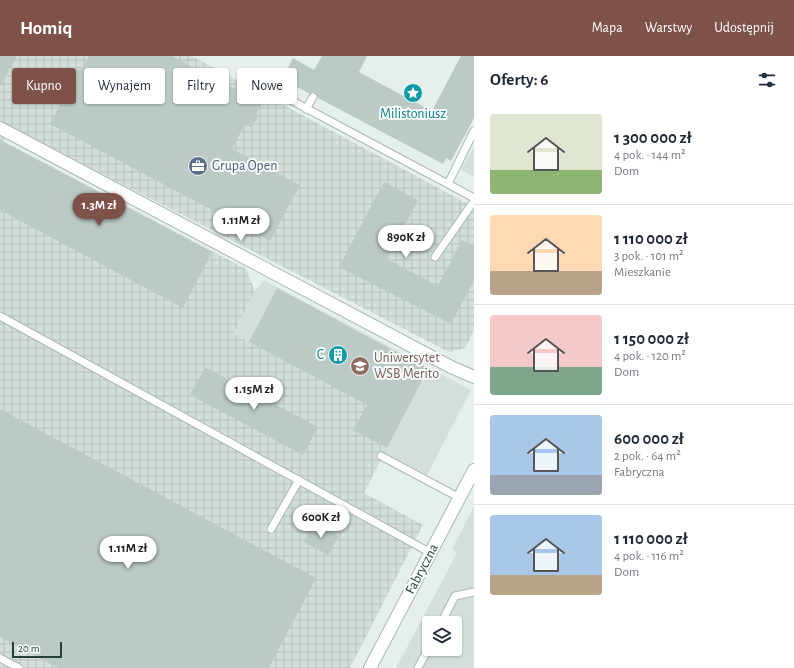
<!DOCTYPE html>
<html lang="pl">
<head>
<meta charset="utf-8">
<style>
  body { margin:0; font-family:"Alegreya Sans",sans-serif; background:#f2f2f3; color:#1f2937; height:100vh; display:flex; flex-direction:column; font-size:15px; white-space:nowrap }
  * { box-sizing:border-box; margin:0 }
  p { font-size:13px; color:#747a83 }
  .icon { flex:none; width:22px; height:22px; fill:none; stroke:currentColor; stroke-width:2; stroke-linecap:round; stroke-linejoin:round }
  .map { position:relative; flex:1; overflow:hidden }
  .panel { display:flex; flex-direction:column; background:#fff; width:320px }
  .panel>* { flex:none }
  .banner { position:absolute; left:12px; top:12px; width:380px; height:36px; display:flex; gap:8px }
  .fabs { position:absolute; left:422px; top:560px; display:grid; gap:8px }
  .fabs a { display:grid; place-items:center; width:40px; height:40px; border-radius:4px; background:#fff; box-shadow:0 1px 3px #0004; font-size:20px }
  .scale { position:absolute; left:12px; bottom:10px; width:50px; box-sizing:border-box; padding-left:4px; border:2px solid #24423a; border-top:0; font-size:11px; line-height:14px; white-space:nowrap; color:#24423a; -webkit-text-stroke:3px #f7fbf9; paint-order:stroke }
  .price { position:absolute; translate:-50% -34px; padding:0 9px; border-radius:14px; background:#fff; color:#222; font-size:13px; line-height:26px; filter:drop-shadow(0 1px 2px #0008) }
  .price::after { content:''; position:absolute; left:50%; top:24px; width:12px; height:9px; margin-left:-6px; background:inherit; clip-path:polygon(0 0,100% 0,50% 100%) }
  .price.active { background:#7f5249; color:#fff }
  ul { padding:0; list-style:none }
  li { display:flex; align-items:center; gap:12px; height:100px; padding:0 16px }
  li+li { border-top:1px solid #e0e1e3 }
  li span { display:grid; place-items:center; flex:none; width:112px; height:80px; border-radius:4px; color:#555 }
  li>.icon { margin-inline-start:auto }
  span .icon { width:48px; height:48px; fill:#fffc; stroke-width:1 }
  li b { font-size:17px }
  h2 { display:flex; justify-content:space-between; align-items:center; height:48px; padding:0 16px; font-size:17px }
  .pill { padding:0 14px; border-radius:4px; background:#fff; box-shadow:0 1px 3px #0004; font-size:14px; line-height:36px }
  .pill.active { background:#7f5249; color:#fff }
  header { display:flex; align-items:center; gap:24px; box-sizing:border-box; height:56px; padding:0 20px; background:#7f5249; color:#fff }
  header strong { font-size:19px }
  nav { display:flex; gap:22px; margin-inline-start:auto; font-size:14px }
  main { display:flex; flex:1; min-height:0 }
  .map>svg:first-child { display:block }
</style>
</head>
<body>
<header>
<strong>Homiq</strong>
<nav><a>Mapa</a><a>Warstwy</a><a>Udostępnij</a></nav>
</header>
<main>
<div class="map">
<svg width="474" height="612" viewBox="0 0 474 612">
  <defs>
    <pattern id="industrial-grid" width="8" height="8" patternUnits="userSpaceOnUse"><rect width="8" height="8" fill="#d4dfda"/><path d="M0 4h8M4 0v8" fill="none" stroke="#b6c1bc"/></pattern>
  </defs>
  <rect width="100%" height="100%" fill="#e6efeb"/>
  <path fill="#d4dfda" fill-rule="evenodd" d="M 474,91 L 474,121 L 461,114 Z
    M 264,224 L 471,334 L 427,419 L 384,397 L 399,366 L 233,278 L 255,235 Z
    M 474,450 L 474,612 L 396,612 L 457,497 L 452,493 ZM 429,567 L 455,567 L 455,593 L 429,593 Z"/>
  <path fill="url(#industrial-grid)" d="M 0,0 L 192,0 L 474,151 L 474,274 L 465,292 L 449,296 L 11,71 L 3,85 L 246,213 L 255,235 L 233,278 L 400,366 L 364,437 L 423,469 L 350,612 L 0,612 Z"/>
  <path fill="#bbcac4" d="M 0,0 L 17,0 L 0,31 Z
    M 89,0 L 172,0 L 262,47 L 256,58 L 259,60 L 251,71 L 245,68 L 232,93 L 300,129 L 270,185 L 50,68 L 79,12 L 82,14 Z
    M 322,0 L 367,0 L 359,16 L 432,55 L 461,0 L 474,0 L 474,62 L 451,105 L 446,102 L 443,108 L 318,42 L 315,37 L 310,38 L 282,23 L 293,2 L 314,14 Z
    M 0,84 L 212,196 L 183,252 L 0,154 Z
    M 384,126 L 418,144 L 387,203 L 438,230 L 462,184 L 474,190 L 474,224 L 451,268 L 339,211 Z
    M 277,232 L 428,313 L 387,392 L 353,374 L 367,349 L 249,286 Z
    M 205,311 L 318,371 L 303,399 L 190,339 Z
    M 0,353 L 316,522 L 269,612 L 58,612 L 0,581 Z
    M 314,467 L 339,480 L 328,499 L 304,486 Z"/>
  <g fill="none" stroke-linecap="round" stroke-linejoin="round">
    <defs>
      <path id="lane" d="M 287,42 L 448,128
        M 306,53 L 313,41
        M 474,75 L 448,128 L 474,142
        M 435,201 L 474,145
        M 0,260 L 431,497
        M 381,400 L 460,442
        M 271,473 L 299,424
        M 441,567 L 455,540 L 474,536
        M 0,602 L 19,612
        M 418,612 L 429,591"/>
      <path id="street" d="M 0,72 L 451,311 L 474,321
        M 370,612 L 474,414"/>
    </defs>
    <use href="#lane" stroke="#a8b8b2" stroke-width="9"/>
    <use href="#street" stroke="#a8b8b2" stroke-width="14"/>
    <use href="#lane" stroke="#fff" stroke-width="7"/>
    <use href="#street" stroke="#fff" stroke-width="12"/>
  </g>
  <defs>
    <symbol id="sight-disc" viewBox="-11 -11 22 22"><circle r="9.5" fill="#0f9aa8" stroke="#f7fbf9"/><path d="M0-6L1.8-2.2L6-1.7L2.9 1.2L3.7 5.4L0 3.3L-3.7 5.4L-2.9 1.2L-6-1.7L-1.8-2.2Z" fill="#fff"/></symbol>
    <symbol id="office-disc" viewBox="-11 -11 22 22"><circle r="9.5" fill="#5c6f8a" stroke="#f7fbf9"/><path d="M-6-3h4V-5.5h4V-3h4V5H-6ZM-1-4.5V-3h2v-1.5ZM-6 0V1H6V0Z" fill="#fff"/></symbol>
    <symbol id="building-disc" viewBox="-11 -11 22 22"><circle r="9.5" fill="#0f9aa8" stroke="#f7fbf9"/><path d="M-4-6H4V6H1V3H-1V6H-4ZM-2.5-4.3h1.7v1.8h-1.7ZM.8-4.3h1.7v1.8H.8ZM-2.5-1h1.7V.8h-1.7ZM.8-1h1.7V.8H.8Z" fill="#fff"/></symbol>
    <symbol id="university-disc" viewBox="-11 -11 22 22"><circle r="9.5" fill="#8d6e63" stroke="#f7fbf9"/><path d="M0-5L7-2L0 1L-7-2ZM-4 1L0 2.5L4 1V4Q0 6-4 4Z" fill="#fff"/></symbol>
  </defs>
  <g fill-rule="evenodd">
    <use href="#sight-disc" x="402" y="26" width="22" height="22"/>
    <use href="#office-disc" x="187" y="99" width="22" height="22"/>
    <use href="#building-disc" x="327" y="288" width="22" height="22"/>
    <use href="#university-disc" x="349" y="299" width="22" height="22"/>
  </g>
  <g text-anchor="middle" dominant-baseline="central" stroke-width="4" stroke-linejoin="round" paint-order="stroke">
    <g font-size="14" fill="#0d838f" stroke="#f7fbf9">
      <text x="413" y="58">Milistoniusz</text>
      <text x="324" y="299" text-anchor="end">C</text>
    </g>
    <g font-size="14" fill="#4e5e75" stroke="#f7fbf9" text-anchor="start">
      <text x="212" y="110">Grupa Open</text>
    </g>
    <g font-size="14" fill="#785e54" stroke="#f7fbf9" text-anchor="start">
      <text x="374" y="302">Uniwersytet<tspan x="374" dy="16">WSB Merito</tspan></text>
    </g>
    <g font-size="14" fill="#24423a" stroke="#f7fbf9">
      <text transform="translate(422 513) rotate(-62)">Fabryczna</text>
    </g>
  </g>
</svg>
<div class="fabs">
<a><svg class="icon" aria-label="layers" viewBox="0 0 24 24"><path d="M12 4l9 5-9 5-9-5zM3 14l9 5 9-5"/></svg></a>
</div>
<div class="scale">20 m</div>
<b class="price active" style="left:99px;top:171px">1.3M zł</b>
<b class="price" style="left:241px;top:186px">1.11M zł</b>
<b class="price" style="left:406px;top:203px">890K zł</b>
<b class="price" style="left:254px;top:355px">1.15M zł</b>
<b class="price" style="left:321px;top:483px">600K zł</b>
<b class="price" style="left:128px;top:514px">1.11M zł</b>
<div class="banner">
<a class="pill active">Kupno</a>
<a class="pill">Wynajem</a>
<a class="pill">Filtry</a>
<a class="pill">Nowe</a>
</div>
</div>
<section class="panel">
<h2>Oferty: 6<svg class="icon" aria-label="filters" viewBox="0 0 24 24"><path d="M4 7h16M4 17h16"/><circle cx="9" cy="7" r="2"/><circle cx="15" cy="17" r="2"/></svg></h2>
<ul>
<li><span style="background:linear-gradient(#dfe7d0 70%,#8fb573 0)"><svg class="icon" aria-label="home" viewBox="0 0 24 24"><path d="M3 11l9-7 9 7M6 9v11h12V9"/></svg></span><div><b>1 300 000 zł</b><p>4 pok. · 144 m²</p><p>Dom</p></div></li>
<li><span style="background:linear-gradient(#ffd9b3 70%,#b9a48a 0)"><svg class="icon" aria-label="home" viewBox="0 0 24 24"><path d="M3 11l9-7 9 7M6 9v11h12V9"/></svg></span><div><b>1 110 000 zł</b><p>3 pok. · 101 m²</p><p>Mieszkanie</p></div></li>
<li><span style="background:linear-gradient(#f6c9c9 65%,#7fa58c 0)"><svg class="icon" aria-label="home" viewBox="0 0 24 24"><path d="M3 11l9-7 9 7M6 9v11h12V9"/></svg></span><div><b>1 150 000 zł</b><p>4 pok. · 120 m²</p><p>Dom</p></div></li>
<li><span style="background:linear-gradient(#a9c7e8 75%,#9aa5b1 0)"><svg class="icon" aria-label="home" viewBox="0 0 24 24"><path d="M3 11l9-7 9 7M6 9v11h12V9"/></svg></span><div><b>600 000 zł</b><p>2 pok. · 64 m²</p><p>Fabryczna</p></div></li>
<li><span style="background:linear-gradient(#a9c7e8 75%,#b9a48a 0)"><svg class="icon" aria-label="home" viewBox="0 0 24 24"><path d="M3 11l9-7 9 7M6 9v11h12V9"/></svg></span><div><b>1 110 000 zł</b><p>4 pok. · 116 m²</p><p>Dom</p></div></li>
</ul>
</section>
</main>
</body>
</html>
